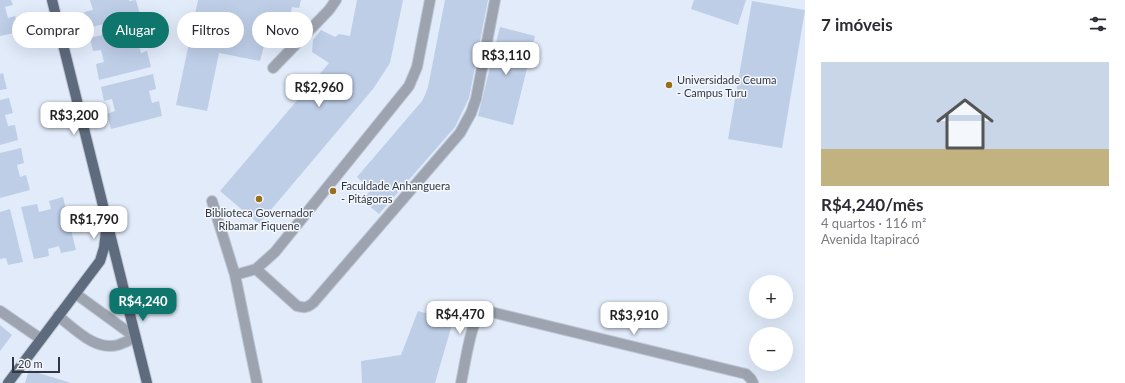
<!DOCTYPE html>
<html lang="pt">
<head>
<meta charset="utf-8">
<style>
  body { margin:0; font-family:Lato,sans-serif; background:#f2f2f3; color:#2b2b33; height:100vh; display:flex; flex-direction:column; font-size:15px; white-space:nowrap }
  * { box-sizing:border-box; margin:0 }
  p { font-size:13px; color:#7c7c81 }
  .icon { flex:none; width:22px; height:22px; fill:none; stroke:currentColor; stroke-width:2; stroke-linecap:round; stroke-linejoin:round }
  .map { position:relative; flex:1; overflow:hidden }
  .drawer { display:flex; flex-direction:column; background:#fff; width:320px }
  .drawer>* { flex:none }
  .top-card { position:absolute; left:12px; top:12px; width:380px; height:36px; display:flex; gap:8px }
  .tools { position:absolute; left:749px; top:275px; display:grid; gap:8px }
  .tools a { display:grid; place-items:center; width:44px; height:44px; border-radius:50%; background:#fff; box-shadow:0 4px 16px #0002; font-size:20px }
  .scale { position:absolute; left:12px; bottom:10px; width:48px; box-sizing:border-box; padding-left:4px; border:2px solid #313741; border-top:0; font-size:11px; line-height:14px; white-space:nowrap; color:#313741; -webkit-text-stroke:3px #f4f7fd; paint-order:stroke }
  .price { position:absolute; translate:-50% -34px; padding:0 9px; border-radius:8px; background:#fff; color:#222; font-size:13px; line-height:26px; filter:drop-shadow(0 1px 2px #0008) }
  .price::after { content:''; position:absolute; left:50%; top:24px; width:12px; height:9px; margin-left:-6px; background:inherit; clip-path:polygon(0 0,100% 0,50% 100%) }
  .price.active { background:#0f766e; color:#fff }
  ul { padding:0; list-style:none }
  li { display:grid; align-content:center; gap:8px; height:212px; padding:0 16px }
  li span { display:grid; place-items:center; height:124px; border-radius:0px; color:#555 }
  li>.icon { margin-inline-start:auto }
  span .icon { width:72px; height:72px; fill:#fffc; stroke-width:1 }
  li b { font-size:17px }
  h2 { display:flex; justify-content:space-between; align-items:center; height:48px; padding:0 16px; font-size:17px }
  .pill { padding:0 14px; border-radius:18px; background:#fff; box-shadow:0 4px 16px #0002; font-size:14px; line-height:36px }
  .pill.active { background:#0f766e; color:#fff }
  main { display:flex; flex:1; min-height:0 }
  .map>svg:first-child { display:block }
</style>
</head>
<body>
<main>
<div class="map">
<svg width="805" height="383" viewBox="0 0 805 383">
  <rect width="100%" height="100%" fill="#e1ebfa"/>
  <path fill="#becee7" d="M 0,0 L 11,0 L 13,5 L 5,7 L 8,18 L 15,16 L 19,32 L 0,36 Z
    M 90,0 L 129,0 L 129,1 L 136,0 L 140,15 L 88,28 L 84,12 L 93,10 Z
    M 198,0 L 301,0 L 299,8 L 292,7 L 290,17 L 282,15 L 278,37 L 271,35 L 268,47 L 264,46 L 260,61 L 219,53 L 207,111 L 176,105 Z
    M 357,0 L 403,0 L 390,63 L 373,89 L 259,224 L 220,191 L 329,63 L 312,52 L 313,40 L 321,30 L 335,37 L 339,34 L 350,36 Z
    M 445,0 L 488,0 L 469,98 L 455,127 L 379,214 L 362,200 L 371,190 L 357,177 L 422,101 L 425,95 L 428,87 Z
    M 694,0 L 746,0 L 738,25 L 691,9 Z
    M 752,1 L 805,10 L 782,148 L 728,139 Z
    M 142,25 L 145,40 L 138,41 L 141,53 L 147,51 L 151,67 L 99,80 L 96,64 L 104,62 L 101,50 L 93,51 L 90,38 Z
    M 500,27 L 535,36 L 513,125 L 478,116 Z
    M 3,73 L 7,89 L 0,90 L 0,74 Z
    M 153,74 L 156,89 L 149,91 L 152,103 L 159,101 L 162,116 L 111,129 L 107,114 L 115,111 L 112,99 L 104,101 L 101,87 Z
    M 9,98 L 13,113 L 5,115 L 8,126 L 15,125 L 18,140 L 0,145 L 0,100 Z
    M 21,148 L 24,163 L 17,165 L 20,177 L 26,175 L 30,190 L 0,198 L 0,153 Z
    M 63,197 L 76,250 L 61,253 L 59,246 L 48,249 L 49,256 L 34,259 L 21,207 L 37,204 L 39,212 L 51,209 L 49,201 Z
    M 10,209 L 23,262 L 8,265 L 6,258 L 0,259 L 0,212 Z
    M 418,311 L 453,321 L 435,383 L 362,383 L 361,361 L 401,355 Z
    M 0,325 L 12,335 L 0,351 Z
    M 29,370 L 71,383 L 25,383 Z"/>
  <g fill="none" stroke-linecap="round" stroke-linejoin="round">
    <defs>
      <path id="minor" d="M 273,68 L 329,10 L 336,0
        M 212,201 L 235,275 L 257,383
        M 256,269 L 297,306 C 304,308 307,308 313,303 L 460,133 L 471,113 L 476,99 L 495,0
        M 235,275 L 256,269 L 275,252 L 409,86 L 417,67 L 430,0
        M 0,311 L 41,339
        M 58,316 C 75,329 95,351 118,345 C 124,343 130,340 135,337 L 76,294
        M 461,383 C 464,370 470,328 477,319 C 480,314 485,313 491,312 L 746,374 L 751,379 L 753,383"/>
      <path id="major" d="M 52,0 L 147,383
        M 8,383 L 100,261 L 104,248 L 106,231"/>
    </defs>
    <use href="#minor" stroke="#bec7d5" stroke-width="12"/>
    <use href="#major" stroke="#bec7d5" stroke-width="12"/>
    <use href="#minor" stroke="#9da4af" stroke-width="10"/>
    <use href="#major" stroke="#5e6a7d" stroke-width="10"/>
  </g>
  <g fill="#986e1b" stroke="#f4f7fd" stroke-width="1.5">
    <circle cx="669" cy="85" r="4"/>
    <circle cx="333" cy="191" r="4"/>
    <circle cx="259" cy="199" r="4"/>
  </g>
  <g text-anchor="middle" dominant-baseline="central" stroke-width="3" stroke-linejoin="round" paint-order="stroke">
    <g font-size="11" fill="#313741" stroke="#f4f7fd" text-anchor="start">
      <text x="677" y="79">Universidade Ceuma<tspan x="677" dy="13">- Campus Turu</tspan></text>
      <text x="341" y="185">Faculdade Anhanguera<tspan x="341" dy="13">- Pitágoras</tspan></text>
      <text x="259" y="212" text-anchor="middle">Biblioteca Governador<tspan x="259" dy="13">Ribamar Fiquene</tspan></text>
    </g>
  </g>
</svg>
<div class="tools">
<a>+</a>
<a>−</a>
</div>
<div class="scale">20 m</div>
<b class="price" style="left:506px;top:76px">R$3,110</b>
<b class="price" style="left:319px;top:108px">R$2,960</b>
<b class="price" style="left:74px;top:136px">R$3,200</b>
<b class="price" style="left:94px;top:240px">R$1,790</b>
<b class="price active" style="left:143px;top:322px">R$4,240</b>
<b class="price" style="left:460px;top:335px">R$4,470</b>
<b class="price" style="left:634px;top:336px">R$3,910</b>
<div class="top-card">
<a class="pill">Comprar</a>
<a class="pill active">Alugar</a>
<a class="pill">Filtros</a>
<a class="pill">Novo</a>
</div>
</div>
<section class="drawer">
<h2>7 imóveis<svg class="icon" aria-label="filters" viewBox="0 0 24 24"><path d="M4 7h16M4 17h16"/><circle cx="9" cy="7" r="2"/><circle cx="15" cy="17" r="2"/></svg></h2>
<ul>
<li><span style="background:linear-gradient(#c9d6e8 70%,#c2b280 0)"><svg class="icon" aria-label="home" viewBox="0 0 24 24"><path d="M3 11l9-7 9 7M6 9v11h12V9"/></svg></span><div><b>R$4,240/mês</b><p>4 quartos · 116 m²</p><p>Avenida Itapiracó</p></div></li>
</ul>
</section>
</main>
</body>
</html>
